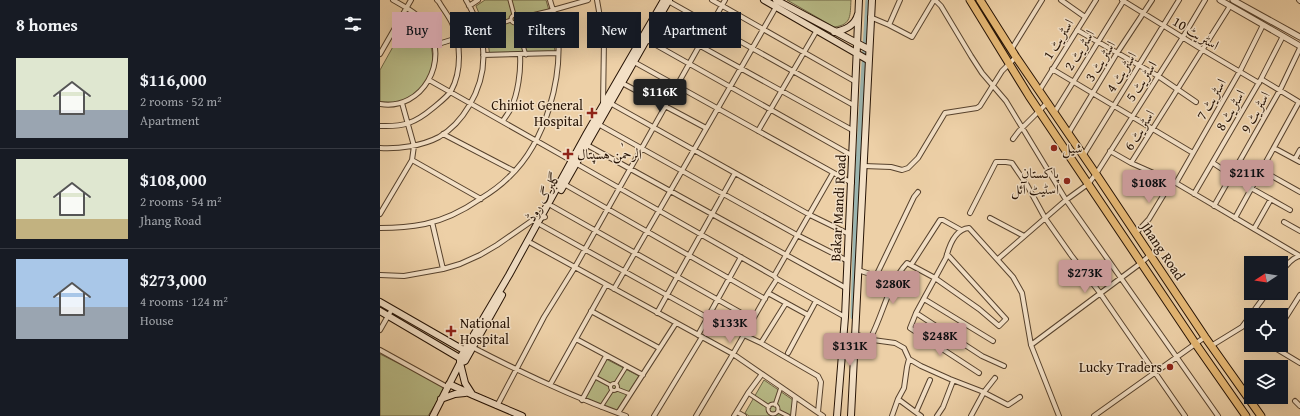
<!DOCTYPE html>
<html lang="en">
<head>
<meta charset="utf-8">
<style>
  body { margin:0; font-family:"Gentium Book Plus",Amiri,serif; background:#20242c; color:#f1f3f6; height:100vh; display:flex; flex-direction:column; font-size:15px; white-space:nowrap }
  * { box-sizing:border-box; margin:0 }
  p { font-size:13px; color:#9ea1a6 }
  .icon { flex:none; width:22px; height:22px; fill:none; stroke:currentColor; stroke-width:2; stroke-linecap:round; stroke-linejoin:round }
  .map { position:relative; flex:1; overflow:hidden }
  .details { display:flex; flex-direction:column; background:#171b24; width:380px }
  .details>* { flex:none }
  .top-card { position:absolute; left:12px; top:12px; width:380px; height:36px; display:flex; gap:8px }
  .needle { width:26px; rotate:258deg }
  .tools { position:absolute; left:864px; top:256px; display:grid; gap:8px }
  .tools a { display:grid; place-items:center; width:44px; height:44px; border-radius:0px; background:#171b24; box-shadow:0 4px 16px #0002; font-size:20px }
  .price { position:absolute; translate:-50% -34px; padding:0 9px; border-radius:4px; background:#c59692; color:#111; font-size:13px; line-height:26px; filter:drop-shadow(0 1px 2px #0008) }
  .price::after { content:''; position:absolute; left:50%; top:24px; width:12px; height:9px; margin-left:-6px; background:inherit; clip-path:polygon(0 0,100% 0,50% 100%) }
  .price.selected { background:#222; color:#fff }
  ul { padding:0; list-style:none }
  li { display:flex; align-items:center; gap:12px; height:100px; padding:0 16px }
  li+li { border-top:1px solid #363941 }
  li span { display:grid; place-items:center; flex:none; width:112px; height:80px; border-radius:0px; color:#555 }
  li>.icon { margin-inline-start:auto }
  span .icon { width:48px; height:48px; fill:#fffc; stroke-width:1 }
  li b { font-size:17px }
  h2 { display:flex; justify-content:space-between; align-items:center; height:48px; padding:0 16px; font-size:17px }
  .chip { padding:0 14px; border-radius:0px; background:#171b24; box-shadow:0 4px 16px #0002; font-size:14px; line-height:36px }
  .chip.selected { background:#c59692; color:#111 }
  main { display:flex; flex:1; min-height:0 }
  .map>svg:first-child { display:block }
</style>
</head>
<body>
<main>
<section class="details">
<h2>8 homes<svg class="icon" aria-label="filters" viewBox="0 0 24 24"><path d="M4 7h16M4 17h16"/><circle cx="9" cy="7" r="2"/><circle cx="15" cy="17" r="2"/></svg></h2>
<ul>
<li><span style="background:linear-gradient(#dfe7d0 65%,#9aa5b1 0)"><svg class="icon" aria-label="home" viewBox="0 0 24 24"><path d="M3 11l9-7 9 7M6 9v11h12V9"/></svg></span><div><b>$116,000</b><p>2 rooms · 52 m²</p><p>Apartment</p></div></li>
<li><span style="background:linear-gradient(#dfe7d0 75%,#c2b280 0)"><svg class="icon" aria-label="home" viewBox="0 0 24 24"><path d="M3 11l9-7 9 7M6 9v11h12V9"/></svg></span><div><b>$108,000</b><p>2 rooms · 54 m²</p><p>Jhang Road</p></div></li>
<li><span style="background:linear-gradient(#a9c7e8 60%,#9aa5b1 0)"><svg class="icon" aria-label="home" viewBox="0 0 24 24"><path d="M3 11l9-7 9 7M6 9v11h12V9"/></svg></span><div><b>$273,000</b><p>4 rooms · 124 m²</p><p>House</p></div></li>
</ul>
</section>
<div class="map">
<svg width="920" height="416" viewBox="0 0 920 416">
  <rect width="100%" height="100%" fill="#edd0a7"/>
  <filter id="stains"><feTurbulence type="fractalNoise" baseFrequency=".005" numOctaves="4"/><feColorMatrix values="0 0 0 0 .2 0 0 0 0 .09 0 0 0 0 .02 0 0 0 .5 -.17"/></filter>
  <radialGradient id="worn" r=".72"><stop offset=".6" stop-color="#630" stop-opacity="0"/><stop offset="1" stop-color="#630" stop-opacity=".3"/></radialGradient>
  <path fill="#b8bb87" stroke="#6e6646" d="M 105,0 L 166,0 L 172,21 L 175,52 L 110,56 L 106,30 L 96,6 Z
    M 407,0 L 471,0 C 470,15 472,25 454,27 Z
    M 29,18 C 63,39 60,87 22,101 C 15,103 7,102 0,102 L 0,70 Z
    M 0,354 L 66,387 L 48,416 L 0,416 Z
    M 226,359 L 259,376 L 237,411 L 205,398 Z
    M 384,380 L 413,400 L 412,416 L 369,416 L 365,413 Z"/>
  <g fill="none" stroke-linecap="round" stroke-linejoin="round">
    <path stroke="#9bb5b0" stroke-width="5" d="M 473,317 L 477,179 L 488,0"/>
    <defs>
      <path id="pedestrian" d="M 130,0 L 134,15
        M131 19a4 4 0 1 1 8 0a4 4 0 1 1-8 0Z
        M 139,18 L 173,10
        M 136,23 L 146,55
        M 100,31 L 131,20
        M 215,377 L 230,385
        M 236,383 L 246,367
        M230.5 387a3.5 3.5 0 1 1 7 0a3.5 3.5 0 1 1-7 0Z
        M 237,389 L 250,394
        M 368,393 L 389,407
        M388 409a5 5 0 1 1 10 0a5 5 0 1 1-10 0Z
        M 395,405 L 401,387
        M 221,407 L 232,390
        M 398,411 L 408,416"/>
      <path id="minor" d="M 217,0 L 224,40 L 223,105
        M 332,0 L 476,82
        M 555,0 L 561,6 L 591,56 L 602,73 L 626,101 L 686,200 L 838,416
        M 681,0 L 705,17
        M 742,0 L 823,50 L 879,83
        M 919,0 L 920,1
        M 288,1 L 475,106
        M 89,6 L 98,0
        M 173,10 L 208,0
        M 490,17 L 509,25 L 520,0
        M 277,22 L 474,131
        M 509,25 L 532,37 L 554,0
        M 697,30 L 778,76 L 816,102
        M 267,40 L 473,156
        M 55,45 L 100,31
        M 631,50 L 662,0
        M 0,54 L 31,0
        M 103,55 L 178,53
        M 254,62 L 472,183
        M 672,69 L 813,153
        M 49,80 L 192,161
        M 242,83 L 326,128
        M 659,91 L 716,0
        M 230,103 L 430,215 L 469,234
        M 0,104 C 43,111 70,60 47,26 C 39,14 25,7 13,0
        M 674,113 L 744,0
        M 123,121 C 125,117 129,113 131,108 C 138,94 141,70 140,55
        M 218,124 L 417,235 L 468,261
        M 0,126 C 24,127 35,123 53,108 C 59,103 67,97 71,91 C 82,71 81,43 72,23 C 68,15 63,9 59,2 L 57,0
        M 378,131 L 437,30
        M 63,134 L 134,171
        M 688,134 L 737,53 L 772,0
        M 633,139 L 639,131 L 667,103
        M 207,145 L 466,288
        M 0,148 C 19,149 42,146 59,137 C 71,130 82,118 89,106 C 110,71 107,35 86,0
        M 894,148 L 920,162
        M 730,151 L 751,163 L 796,183 L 920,256
        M 703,156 L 799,0
        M 915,159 L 920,150
        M 32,160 L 101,199
        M 751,163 L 850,6
        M 833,163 L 871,188 L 910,210
        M 197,164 L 394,276 L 397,279 L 465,317
        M 484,166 L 511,167 L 522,170 L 528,168 L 538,158 L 565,113 L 597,108 L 600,106 L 622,71 L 636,57
        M 881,170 L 920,192
        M 796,183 L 860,71 L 883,25
        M 184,184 L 385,299
        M 814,194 L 881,79 L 903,36
        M 172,206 L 372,319
        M 834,206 L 900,90 L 920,48
        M 590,213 L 616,162 L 626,162 L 632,163 L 634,166 L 647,185 L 665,218 L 691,255 L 720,293 L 805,416
        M 0,214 L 32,160 L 34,146 L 22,103
        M 610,218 L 644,236
        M 855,218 L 919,102 L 881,79
        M 52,222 L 63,269
        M 904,222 L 920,231
        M 161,225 L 328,318 L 381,343 L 438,376 L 441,382 L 438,412
        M 0,228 C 15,228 30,227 45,224 C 64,220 84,210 100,199 C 110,193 120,186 129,177 C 166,142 184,76 177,26 C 176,17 172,8 170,0
        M 874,229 L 891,199
        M 755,234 L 769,219 L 792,181
        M 151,243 L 353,354 L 443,416
        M 618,259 L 686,200 L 708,184 L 716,174 L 803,37 L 825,0
        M 531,265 L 560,220 L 563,220 L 581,230
        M 478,270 L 496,276 L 534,197 L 538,192
        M 901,273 C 906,265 911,259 919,256
        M 0,275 L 24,276 L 63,269 L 80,264 L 100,255 L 117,245 L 153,220 L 165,217
        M 394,276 L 453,173
        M 234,289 L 396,7
        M 388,293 L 428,315
        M 544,299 L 613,341
        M 211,311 L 279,348
        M 277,313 L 355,173
        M 536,313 L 602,356 L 624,366
        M 901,325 L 920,295
        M 0,330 L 12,309
        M 475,334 L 493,340 L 515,343 L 524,348 L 529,359 L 541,366 L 570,379 L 601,391 L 628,405 L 640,397
        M 318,335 L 361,257
        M 196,339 L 263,375
        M 490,339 C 503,315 508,284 527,263 L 555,278 L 599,309 L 619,326 L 626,319 L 567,254
        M 381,343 L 406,303
        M 651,345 L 761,263 L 770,255
        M 890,345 L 920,363
        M 831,346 L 862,327 L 887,293
        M 92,347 C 142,373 193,397 246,416
        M 0,350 L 67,387
        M 408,353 L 436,301
        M 599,373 L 530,328 L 536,313 L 566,258 C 569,246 575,229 589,228 L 633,277 L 642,293 L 651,345 L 679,416
        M 170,385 L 226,285
        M 518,399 L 541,416
        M 202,400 L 226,356
        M 915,401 L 920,406
        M 117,406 L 164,317 L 195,267 L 345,0
        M 357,412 L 364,416
        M 536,412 L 550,380
        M 238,413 L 296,323
        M 274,416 L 322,337
        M 316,416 L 353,354 L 388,293 L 397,279
        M 354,416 L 368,393 L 382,374
        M 413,416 L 415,397
        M 512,416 L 518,399 L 524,388 L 527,367 L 529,359
        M 557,416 L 563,407 L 573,381
        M 591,416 L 604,392 L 615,378
        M 714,416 L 825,337"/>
      <path id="tertiary" d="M 840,0 L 920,46
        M 853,0 L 920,37"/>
      <path id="secondary" d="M 384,0 L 488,60
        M 396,0 L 488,49
        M 454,32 C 465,30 475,26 478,14
        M 181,190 L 289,0
        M 0,302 L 87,352
        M 0,311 L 83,360
        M 80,363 L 85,361 L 122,295
        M 80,363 L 85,383 L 92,394
        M 69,384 L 93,395 L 142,416
        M 61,399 L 75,394 L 85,393
        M 53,416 L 80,363 L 80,358 L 129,275 L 207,133 L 284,0
        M 457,416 L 465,317 L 479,0
        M 471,416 L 492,0"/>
      <path id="trunk" d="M 590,0 L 649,96 L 815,343 L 866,416
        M 600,0 L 636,57 L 716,174 L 825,337 L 881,416"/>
    </defs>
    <use href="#pedestrian" stroke="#57422d" stroke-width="5"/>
    <use href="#minor" stroke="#57422d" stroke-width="6"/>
    <use href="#tertiary" stroke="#57422d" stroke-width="7"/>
    <use href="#secondary" stroke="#251204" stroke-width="8"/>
    <use href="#trunk" stroke="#251204" stroke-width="9"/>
    <use href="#pedestrian" stroke="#f3e0c6" stroke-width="3"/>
    <use href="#minor" stroke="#f3e0c6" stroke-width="4"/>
    <use href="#tertiary" stroke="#f3e0c6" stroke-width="5"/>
    <use href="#secondary" stroke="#f3e0c6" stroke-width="6"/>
    <use href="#trunk" stroke="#e6b874" stroke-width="7"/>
  </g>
  <g fill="#8f2418" stroke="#f3e0c6" stroke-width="1.5">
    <path d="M210 107h4v4h4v4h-4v4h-4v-4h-4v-4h4z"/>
    <circle cx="674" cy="148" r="4"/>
    <path d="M186 148h4v4h4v4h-4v4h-4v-4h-4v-4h4z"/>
    <circle cx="687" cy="181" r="4"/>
    <path d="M69 325h4v4h4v4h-4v4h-4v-4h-4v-4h4z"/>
    <circle cx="790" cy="367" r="4"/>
  </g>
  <g text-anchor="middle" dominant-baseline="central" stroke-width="3" stroke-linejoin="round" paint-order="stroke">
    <g font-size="14" fill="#251204" stroke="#f3e0c6">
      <text transform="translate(816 33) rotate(31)">اسٹریٹ 10</text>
      <text transform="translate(678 39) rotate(-58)">اسٹریٹ 1</text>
      <text transform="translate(699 50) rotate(-58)">اسٹریٹ 2</text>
      <text transform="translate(720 61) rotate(-58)">اسٹریٹ 3</text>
      <text transform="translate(741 72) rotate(-58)">اسٹریٹ 4</text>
      <text transform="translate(761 81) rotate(-57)">اسٹریٹ 5</text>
      <text transform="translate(831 99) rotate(-60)">اسٹریٹ 7</text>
      <text transform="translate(850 110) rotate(-60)">اسٹریٹ 8</text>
      <text transform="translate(875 112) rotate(-61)">اسٹریٹ 9</text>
      <text transform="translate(759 130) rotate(-58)">اسٹریٹ 6</text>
      <text transform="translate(163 197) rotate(-60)">گلبرگ روڈ</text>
      <text transform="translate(458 208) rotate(-87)">Bakar Mandi Road</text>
      <text transform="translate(783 251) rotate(56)">Jhang Road</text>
    </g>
    <g font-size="14" fill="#251204" stroke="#f3e0c6" text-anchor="end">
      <text x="203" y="105">Chiniot General<tspan x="203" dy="16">Hospital</tspan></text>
      <text x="682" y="148" text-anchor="start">شیل</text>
      <text x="197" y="154" text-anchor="start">الرحمٰن ہسپتال</text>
      <text x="679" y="173">پاکستان<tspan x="679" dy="16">اسٹیٹ آئل</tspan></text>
      <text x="80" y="323" text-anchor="start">National<tspan x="80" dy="16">Hospital</tspan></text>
      <text x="782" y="367">Lucky Traders</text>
    </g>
  </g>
  <rect width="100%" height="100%" filter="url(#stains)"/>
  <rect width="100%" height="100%" fill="url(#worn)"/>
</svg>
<div class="tools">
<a><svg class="needle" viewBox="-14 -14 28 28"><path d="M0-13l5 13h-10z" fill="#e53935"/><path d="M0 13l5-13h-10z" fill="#9ea1a6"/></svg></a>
<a><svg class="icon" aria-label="locate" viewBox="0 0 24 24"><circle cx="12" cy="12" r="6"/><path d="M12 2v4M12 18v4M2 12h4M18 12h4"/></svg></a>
<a><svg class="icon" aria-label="layers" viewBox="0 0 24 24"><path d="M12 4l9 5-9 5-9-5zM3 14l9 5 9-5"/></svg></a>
</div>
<b class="price selected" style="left:280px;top:113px">$116K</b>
<b class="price" style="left:867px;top:194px">$211K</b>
<b class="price" style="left:769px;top:204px">$108K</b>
<b class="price" style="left:705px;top:294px">$273K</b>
<b class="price" style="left:513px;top:305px">$280K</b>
<b class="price" style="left:350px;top:344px">$133K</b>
<b class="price" style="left:560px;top:357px">$248K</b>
<b class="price" style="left:470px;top:367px">$131K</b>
<div class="top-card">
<a class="chip selected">Buy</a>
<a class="chip">Rent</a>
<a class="chip">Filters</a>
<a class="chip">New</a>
<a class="chip">Apartment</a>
</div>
</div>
</main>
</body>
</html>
